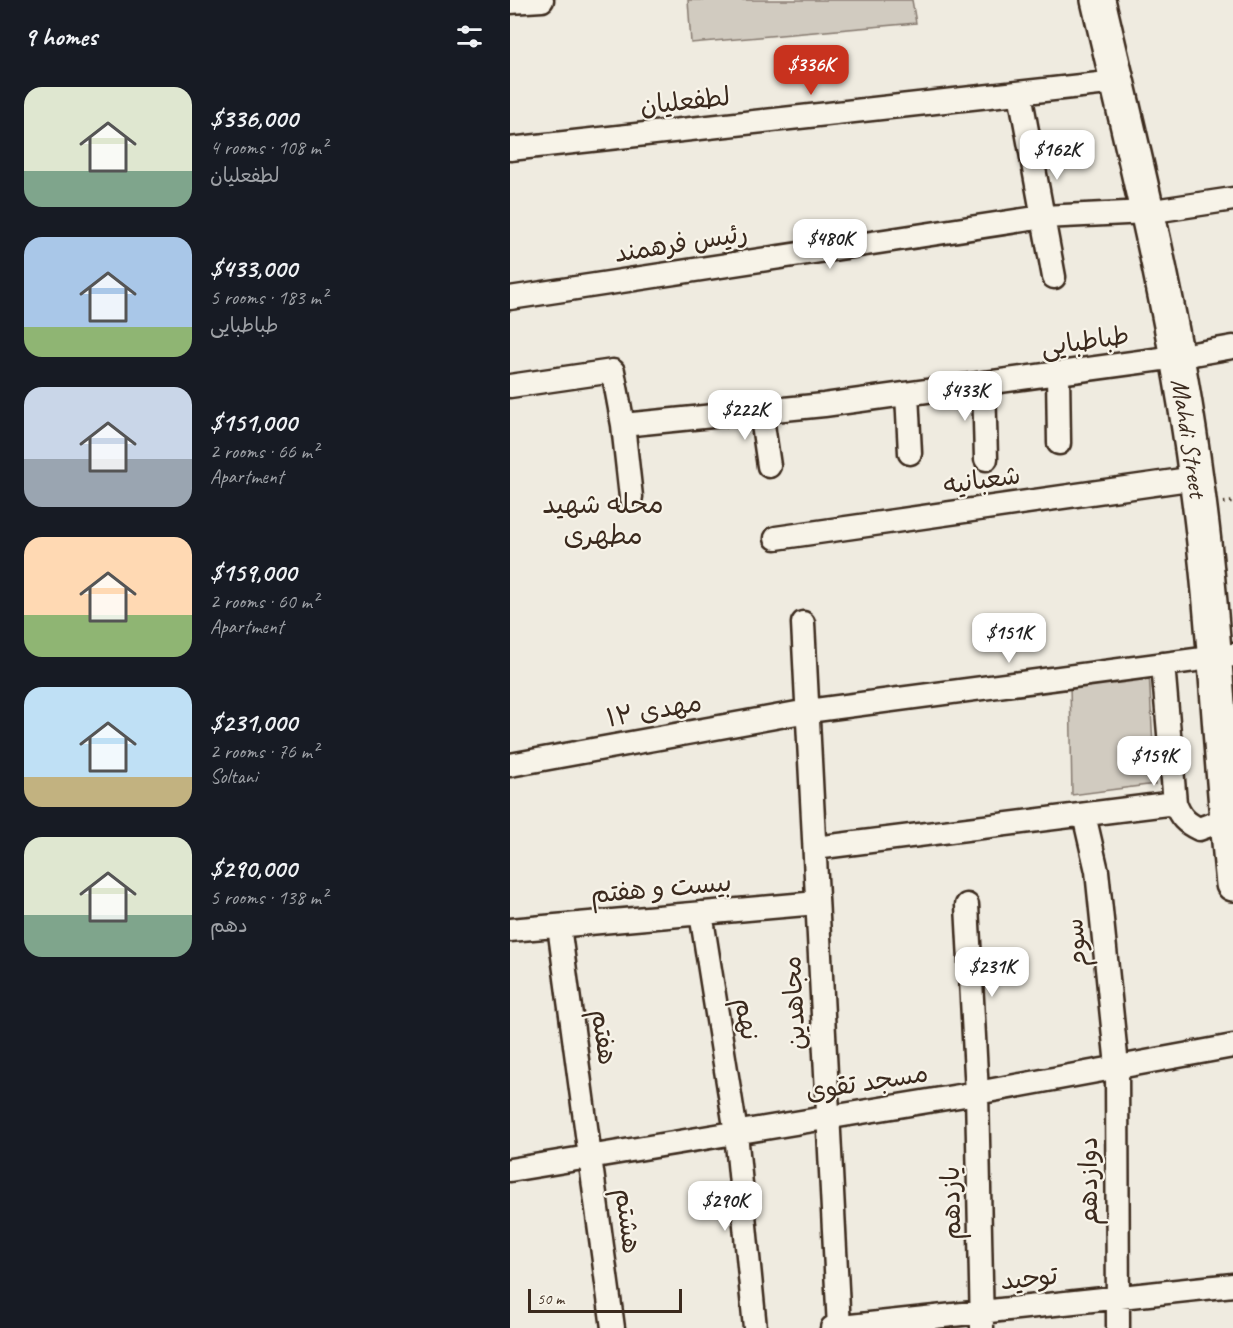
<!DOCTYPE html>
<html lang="en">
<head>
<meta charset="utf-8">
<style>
  body { margin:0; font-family:Caveat,"Playpen Sans Arabic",sans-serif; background:#20242c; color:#f1f3f6; height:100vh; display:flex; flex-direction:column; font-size:22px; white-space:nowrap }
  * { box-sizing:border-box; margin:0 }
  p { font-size:20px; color:#9ea1a6 }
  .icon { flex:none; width:33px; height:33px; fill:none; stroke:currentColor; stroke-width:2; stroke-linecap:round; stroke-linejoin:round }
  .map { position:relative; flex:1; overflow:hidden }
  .panel { display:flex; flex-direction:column; background:#171b24; width:510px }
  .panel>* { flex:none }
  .scale { position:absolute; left:18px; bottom:15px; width:154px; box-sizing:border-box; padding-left:6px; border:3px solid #3b2a1e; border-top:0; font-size:16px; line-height:21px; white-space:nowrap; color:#3b2a1e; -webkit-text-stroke:4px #f7f3e8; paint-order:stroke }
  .price { position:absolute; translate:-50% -51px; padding:0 14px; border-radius:12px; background:#fff; color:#222; font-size:20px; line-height:39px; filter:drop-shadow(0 2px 3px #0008) }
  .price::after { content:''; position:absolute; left:50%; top:36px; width:18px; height:14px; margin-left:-9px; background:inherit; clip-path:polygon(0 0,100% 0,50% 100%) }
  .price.active { background:#c8321e; color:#fff }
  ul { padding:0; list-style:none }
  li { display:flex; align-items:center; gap:18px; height:150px; padding:0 24px }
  li span { display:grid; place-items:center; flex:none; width:168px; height:120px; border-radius:18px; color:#555 }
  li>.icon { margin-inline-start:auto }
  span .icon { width:72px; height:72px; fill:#fffc; stroke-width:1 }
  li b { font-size:26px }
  h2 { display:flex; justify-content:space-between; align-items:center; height:72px; padding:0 24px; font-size:26px }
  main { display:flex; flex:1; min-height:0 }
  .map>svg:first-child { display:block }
</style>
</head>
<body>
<main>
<section class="panel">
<h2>9 homes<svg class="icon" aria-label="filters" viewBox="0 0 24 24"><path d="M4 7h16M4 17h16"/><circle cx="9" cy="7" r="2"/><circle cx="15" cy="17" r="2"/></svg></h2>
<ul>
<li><span style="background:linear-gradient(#dfe7d0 70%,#7fa58c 0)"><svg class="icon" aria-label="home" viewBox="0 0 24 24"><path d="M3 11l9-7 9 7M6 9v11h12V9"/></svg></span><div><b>$336,000</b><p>4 rooms · 108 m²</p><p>لطفعلیان</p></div></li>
<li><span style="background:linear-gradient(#a9c7e8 75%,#8fb573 0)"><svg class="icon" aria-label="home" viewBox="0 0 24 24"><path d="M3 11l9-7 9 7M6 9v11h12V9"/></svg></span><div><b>$433,000</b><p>5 rooms · 183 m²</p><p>طباطبایی</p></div></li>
<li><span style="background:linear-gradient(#c9d6e8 60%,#9aa5b1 0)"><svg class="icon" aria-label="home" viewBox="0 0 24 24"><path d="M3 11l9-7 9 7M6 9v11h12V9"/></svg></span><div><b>$151,000</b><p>2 rooms · 66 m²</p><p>Apartment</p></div></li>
<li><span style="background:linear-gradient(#ffd9b3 65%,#8fb573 0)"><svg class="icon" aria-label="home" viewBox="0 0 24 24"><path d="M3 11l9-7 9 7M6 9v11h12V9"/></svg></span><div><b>$159,000</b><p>2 rooms · 60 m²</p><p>Apartment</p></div></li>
<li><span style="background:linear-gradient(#bfe0f5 75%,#c2b280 0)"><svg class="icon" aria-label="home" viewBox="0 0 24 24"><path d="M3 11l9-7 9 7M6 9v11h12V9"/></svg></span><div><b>$231,000</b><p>2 rooms · 76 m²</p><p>Soltani</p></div></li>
<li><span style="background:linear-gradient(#dfe7d0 65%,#7fa58c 0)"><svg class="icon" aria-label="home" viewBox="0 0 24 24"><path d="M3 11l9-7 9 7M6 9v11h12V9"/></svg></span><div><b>$290,000</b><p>5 rooms · 138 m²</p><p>دهم</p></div></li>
</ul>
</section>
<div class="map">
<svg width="723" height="1328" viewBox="0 0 723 1328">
  <rect width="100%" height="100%" fill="#efebe0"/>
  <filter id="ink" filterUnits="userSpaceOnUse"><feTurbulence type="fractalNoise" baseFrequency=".0167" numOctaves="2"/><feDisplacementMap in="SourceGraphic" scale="12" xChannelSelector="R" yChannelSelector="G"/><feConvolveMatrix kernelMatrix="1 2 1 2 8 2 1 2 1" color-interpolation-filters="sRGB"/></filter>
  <g filter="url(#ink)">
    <path fill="#d1cbc0" stroke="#867a6f" stroke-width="1.5" d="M 178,0 L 402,0 L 406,23 L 181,43 Z
      M 639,671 L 645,784 L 562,795 L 560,683 Z"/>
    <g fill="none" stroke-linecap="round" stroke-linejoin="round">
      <defs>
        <path id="minor" d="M 0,2 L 32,0
          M 510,93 L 544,277
          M 0,149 L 607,82
          M 0,298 L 533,217 L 637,212 L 723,199
          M 548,373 L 549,443
          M 474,383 L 476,459
          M 0,386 L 103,371 L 113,425 L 314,405 L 666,357 L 723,347
          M 397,394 L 400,453
          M 251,411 L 259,466
          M 113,425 L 121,497
          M 266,538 L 686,478
          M 293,623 L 329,1328
          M 653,664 L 665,803 C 670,817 676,823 689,829 L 716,819
          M 0,765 L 298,711 L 723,655
          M 574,815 L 587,871 L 607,1066 L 608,1328
          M 305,848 L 665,803
          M 457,905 L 467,1093 L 472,1328
          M 191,913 L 226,1133 L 245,1328
          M 49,926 L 103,1328
          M 0,930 L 307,903
          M 0,1170 L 467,1093 L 723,1046
          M 322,1328 L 723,1285"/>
        <path id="secondary" d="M 588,0 C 625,158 665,317 686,478 C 705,613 709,749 723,884"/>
      </defs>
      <use href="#minor" stroke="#3b2a1e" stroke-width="27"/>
      <use href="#secondary" stroke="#3b2a1e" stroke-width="38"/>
      <path stroke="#3b2a1e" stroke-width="4" stroke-dasharray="1.5 4.5" stroke-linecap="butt" d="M 714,503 L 723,502"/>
      <use href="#minor" stroke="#f7f3e8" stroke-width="22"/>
      <use href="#secondary" stroke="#f7f3e8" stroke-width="33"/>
    </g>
  </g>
  <g text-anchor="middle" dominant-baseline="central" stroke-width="4.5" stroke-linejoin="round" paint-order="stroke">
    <g font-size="26" fill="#3b2a1e" stroke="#f7f3e8">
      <text transform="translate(175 101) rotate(-6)">لطفعلیان</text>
      <text transform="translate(171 243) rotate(-9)">رئیس فرهمند</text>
      <text transform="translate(575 341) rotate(-8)">طباطبایی</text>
      <text transform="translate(679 438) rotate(81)">Mahdi Street</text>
      <text transform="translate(472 480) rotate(-8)">شعبانیه</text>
      <text transform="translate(144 710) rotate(-10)">مهدی ۱۲</text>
      <text transform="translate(151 888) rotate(-5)">بیست و هفتم</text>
      <text transform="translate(566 943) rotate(-96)">سوم</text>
      <text transform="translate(284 1003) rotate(-93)">مجاهدین</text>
      <text transform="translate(237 1019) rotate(81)">نهم</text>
      <text transform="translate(94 1037) rotate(82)">هفتم</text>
      <text transform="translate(357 1082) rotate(-9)">مسجد تقوی</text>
      <text transform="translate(578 1181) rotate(-90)">دوازدهم</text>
      <text transform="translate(441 1203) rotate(-91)">یازدهم</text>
      <text transform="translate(118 1221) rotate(83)">هشتم</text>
      <text transform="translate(519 1278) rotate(-6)">توحید</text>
    </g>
    <g font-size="27" fill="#3b2a1e" stroke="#f7f3e8">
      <text x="93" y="504">محله شهید<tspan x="93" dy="31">مطهری</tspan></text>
    </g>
  </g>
</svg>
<div class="scale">50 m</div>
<b class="price active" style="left:301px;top:96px">$336K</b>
<b class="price" style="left:547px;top:181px">$162K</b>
<b class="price" style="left:320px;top:270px">$480K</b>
<b class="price" style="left:455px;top:422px">$433K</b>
<b class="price" style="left:235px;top:441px">$222K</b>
<b class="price" style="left:499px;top:664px">$151K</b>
<b class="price" style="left:644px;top:787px">$159K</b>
<b class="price" style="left:482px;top:998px">$231K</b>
<b class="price" style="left:215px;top:1232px">$290K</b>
</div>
</main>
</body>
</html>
